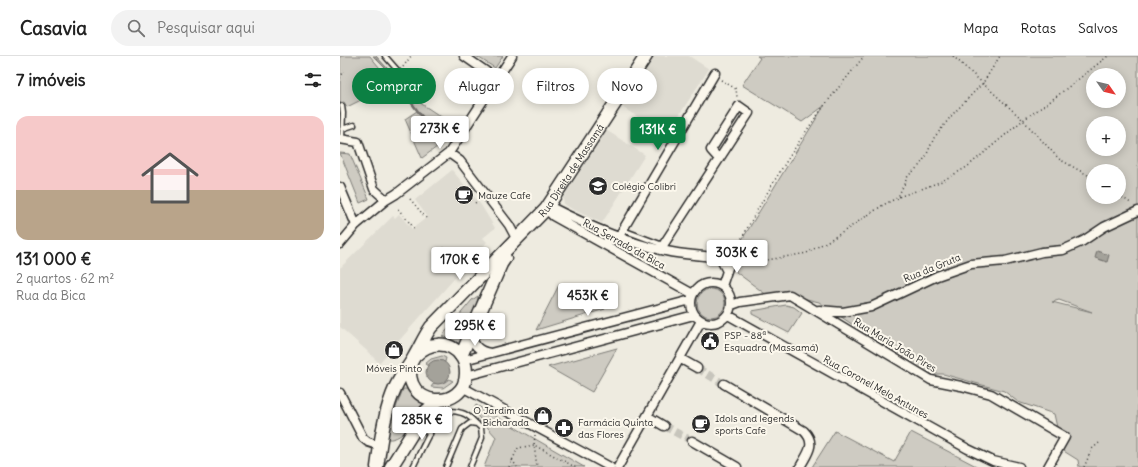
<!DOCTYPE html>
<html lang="pt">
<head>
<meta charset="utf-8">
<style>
  body { margin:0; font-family:Delius,sans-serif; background:#f2f2f2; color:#222; height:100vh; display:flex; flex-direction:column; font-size:15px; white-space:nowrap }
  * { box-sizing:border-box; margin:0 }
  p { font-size:13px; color:#767676 }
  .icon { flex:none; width:22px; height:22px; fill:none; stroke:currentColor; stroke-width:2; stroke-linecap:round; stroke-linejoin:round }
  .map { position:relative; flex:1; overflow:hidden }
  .side { display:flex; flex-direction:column; background:#fff; width:340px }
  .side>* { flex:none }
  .hud { position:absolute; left:12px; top:12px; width:380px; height:36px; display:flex; gap:8px }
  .needle { width:26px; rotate:124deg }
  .tools { position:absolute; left:746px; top:12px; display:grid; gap:8px }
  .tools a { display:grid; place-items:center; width:40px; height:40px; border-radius:50%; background:#fff; box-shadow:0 2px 10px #0003; font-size:20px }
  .price { position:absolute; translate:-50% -34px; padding:0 9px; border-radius:4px; background:#fff; color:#222; font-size:13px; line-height:26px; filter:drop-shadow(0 1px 2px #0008) }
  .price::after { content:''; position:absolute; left:50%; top:24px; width:12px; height:9px; margin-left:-6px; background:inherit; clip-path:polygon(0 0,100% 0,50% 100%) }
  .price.selected { background:#0b8043; color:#fff }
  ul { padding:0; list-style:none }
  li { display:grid; align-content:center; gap:8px; height:212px; padding:0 16px }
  li span { display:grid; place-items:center; height:124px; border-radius:12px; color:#555 }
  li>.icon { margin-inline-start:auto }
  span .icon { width:72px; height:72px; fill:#fffc; stroke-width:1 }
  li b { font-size:17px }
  h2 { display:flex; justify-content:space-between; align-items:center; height:48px; padding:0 16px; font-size:17px }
  .chip { padding:0 14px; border-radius:18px; background:#fff; box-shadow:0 2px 10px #0003; font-size:14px; line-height:36px }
  .chip.selected { background:#0b8043; color:#fff }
  header { display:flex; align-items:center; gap:24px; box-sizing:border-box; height:56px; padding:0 20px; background:#fff; border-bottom:1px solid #e0e0e0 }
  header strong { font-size:19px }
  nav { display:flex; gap:22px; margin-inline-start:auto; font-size:14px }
  .search { width:280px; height:36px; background:#f2f2f2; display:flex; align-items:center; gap:10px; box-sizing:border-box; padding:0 14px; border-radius:22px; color:#767676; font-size:15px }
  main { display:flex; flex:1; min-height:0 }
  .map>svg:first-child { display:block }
</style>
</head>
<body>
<header>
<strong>Casavia</strong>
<div class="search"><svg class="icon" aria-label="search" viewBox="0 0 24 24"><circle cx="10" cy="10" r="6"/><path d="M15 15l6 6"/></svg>Pesquisar aqui</div>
<nav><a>Mapa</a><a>Rotas</a><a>Salvos</a></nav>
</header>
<main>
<section class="side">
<h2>7 imóveis<svg class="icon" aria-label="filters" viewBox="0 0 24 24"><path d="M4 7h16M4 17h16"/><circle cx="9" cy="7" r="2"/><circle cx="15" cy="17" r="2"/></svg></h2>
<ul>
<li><span style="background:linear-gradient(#f6c9c9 60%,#b9a48a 0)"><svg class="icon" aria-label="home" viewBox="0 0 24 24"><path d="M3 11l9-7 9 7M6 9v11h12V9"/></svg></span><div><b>131 000 €</b><p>2 quartos · 62 m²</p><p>Rua da Bica</p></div></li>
</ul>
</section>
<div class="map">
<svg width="798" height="411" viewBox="0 0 798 411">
  <rect width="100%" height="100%" fill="#eeebe0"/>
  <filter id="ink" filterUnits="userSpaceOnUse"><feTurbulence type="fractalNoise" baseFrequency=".025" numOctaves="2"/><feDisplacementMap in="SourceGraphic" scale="8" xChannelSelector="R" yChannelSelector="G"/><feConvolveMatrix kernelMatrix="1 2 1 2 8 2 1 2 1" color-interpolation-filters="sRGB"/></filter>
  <g filter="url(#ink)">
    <path fill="#dedbd1" d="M 315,0 L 349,0 L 369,13 L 326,79 L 282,51 Z
      M 266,74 L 305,99 L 262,167 L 232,153 L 224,148 L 223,142 Z
      M 112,114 L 141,149 L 155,172 L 143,182 L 147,186 L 39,307 L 26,294 L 0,271 L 0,212 L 53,160 L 55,162 L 59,158 L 72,173 L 86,162 L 87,160 L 75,144 Z"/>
    <path fill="#cecbc2" stroke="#7c7b76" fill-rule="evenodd" d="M 0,0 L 30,0 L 53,28 L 7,51 L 4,46 L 0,47 Z
      M 136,0 L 163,0 L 155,12 Z
      M 417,0 L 798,0 L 798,411 L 739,411 L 738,404 L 722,394 L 714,358 L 678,346 L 664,335 L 603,318 L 586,318 L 479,246 L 450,239 L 428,240 L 396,216 L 392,200 L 484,50 L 462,66 L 402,29 L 420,2 ZM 753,19 L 779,19 L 779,45 L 753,45 ZM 753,67 L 779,67 L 779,93 L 753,93 ZM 753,115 L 779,115 L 779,141 L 753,141 ZM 719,244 L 752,256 L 712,246 Z
      M 62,35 L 112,68 L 101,88 L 82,102 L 65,63 L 77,55 Z
      M 0,97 L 10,98 L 29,143 L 20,147 Z
      M 220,227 L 265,253 L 196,274 Z
      M357 247a14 14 0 1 1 28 0a14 14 0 1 1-28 0Z
      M 138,240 L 137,248 L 120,288 L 102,280 L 132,244 Z
      M 446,249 L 454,251 L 462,257 L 449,277 L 412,258 L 412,255 Z
      M 277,292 L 252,336 L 208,311 Z
      M 102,300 L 106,302 L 105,306 C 98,303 93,305 88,310 L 85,308 L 91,303 Z
      M 109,323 L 113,325 L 103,332 L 91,331 L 94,327 L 105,326 Z
      M 63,333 L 72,333 L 88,346 C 79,358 64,385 48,383 L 46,378 Z
      M 136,349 L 244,411 L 144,411 L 156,381 L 133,355 Z
      M 495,375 L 554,406 L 571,376 L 638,411 L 472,411 Z"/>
    <path fill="#a4a29a" stroke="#74726e" d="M 33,0 L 36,0 L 47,12 L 63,34 L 61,36 L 46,13 Z
      M 757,195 L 769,199 L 767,206 L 755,202 Z
      M86 316a12 12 0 1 1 24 0a12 12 0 1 1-24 0Z"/>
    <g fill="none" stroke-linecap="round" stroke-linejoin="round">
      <path stroke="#74726e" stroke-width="2.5" d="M 61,33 L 96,79"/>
      <path stroke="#c7c5bc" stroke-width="8" stroke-dasharray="8 4" stroke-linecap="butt" d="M 357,312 L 384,328
        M 324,370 L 352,385"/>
      <defs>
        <path id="service" d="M 45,0 L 59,16
          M 2,50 L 3,57 L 2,83
          M 2,73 L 14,69
          M 283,174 L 323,189
          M 79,371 L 90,378
          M 73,411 C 80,398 95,358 110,355 C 113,355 119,356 122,357 C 130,359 135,367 141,372 L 142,382 L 130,411
          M 106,411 L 122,373 L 130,367 L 137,368"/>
        <path id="minor" d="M 124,0 L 157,23
          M 172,0 L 109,97 L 120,105 L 169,169 L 177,184
          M 0,83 L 18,86 L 34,133 L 46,144 L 16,169 L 0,188
          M 0,131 L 16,169
          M 46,144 L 56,138 L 109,97
          M 209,150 C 246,169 284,186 326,195 C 343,199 362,199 380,202 L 387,215
          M 206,153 L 213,160 L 353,238
          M 265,188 L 269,184 L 278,182 L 375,17
          M 320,194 L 409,57 L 399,50 L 371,94 L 379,103
          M351 247a20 20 0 1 1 40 0a20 20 0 1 1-40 0Z
          M 382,230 L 392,200
          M 392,249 L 400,246 L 450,239 L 591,324 L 621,330 L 651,338 L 725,381 L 708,411
          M 479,254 L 503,256 L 531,251 L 597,220 L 631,208 L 665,205 L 702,196 L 723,194 L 743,185 L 764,171 L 798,155
          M 388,259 L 628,393 L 653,405 L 679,411
          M 131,277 C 133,289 138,295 150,297
          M 341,303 L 357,312
          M 124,304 L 351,244
          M 126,320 L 354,259
          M 384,328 L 464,375 C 477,388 467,398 460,411
          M 122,331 L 270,411
          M 0,337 L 23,382 L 28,386 L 40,390
          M 307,360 L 324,370
          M 352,385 L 397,411
          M 278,411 L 361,265"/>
        <g id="secondary">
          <path d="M 121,300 L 161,208 L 165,202"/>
          <path d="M 71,307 C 61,353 126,356 126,317 C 126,311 125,305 121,300 C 109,284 89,286 76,299"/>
          <path id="s1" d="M 37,411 C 41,383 44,356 56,330 C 61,319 69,311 74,301 C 80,291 84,281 91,271 L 206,153 L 306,0"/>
          <path d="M 51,411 L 86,355 L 98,345"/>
        </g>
      </defs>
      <use href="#service" stroke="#2b2b2b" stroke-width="7"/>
      <use href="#minor" stroke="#2b2b2b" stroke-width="11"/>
      <use href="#secondary" stroke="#2b2b2b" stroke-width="15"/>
      <path stroke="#2b2b2b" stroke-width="1.5" stroke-dasharray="1 3" stroke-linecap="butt" d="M 613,0 L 683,64 L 719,103 L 753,122
        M 63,11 L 71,0
        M 0,22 L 4,15
        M 381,24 L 396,33 L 397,41
        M 779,139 L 792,148
        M 129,140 L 134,137
        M 70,143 L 86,162
        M 557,143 L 568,120 L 580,109 L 586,100 L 594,82 L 612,59 L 643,27 L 660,0
        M 135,147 L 139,144
        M 58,153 L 74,172
        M 103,192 L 116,208
        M 396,193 C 422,144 451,95 484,50 C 497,33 511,17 524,0
        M 400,202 L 422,205 L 467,197 L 500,178 L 543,149 L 561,140 L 579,134 L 602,125 L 627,111 L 683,64 L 708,47 L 768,0
        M 195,379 L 194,389 L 235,411
        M 172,404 L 177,411
        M 169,411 L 178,392 L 194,389 L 197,411
        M 744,411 L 752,393 L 759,387"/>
      <use href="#service" stroke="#fbf7ec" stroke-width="4"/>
      <use href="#minor" stroke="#fbf7ec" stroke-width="8"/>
      <use href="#secondary" stroke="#fbf7ec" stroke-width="12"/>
    </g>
  </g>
  <defs>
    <symbol id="school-disc" viewBox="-11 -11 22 22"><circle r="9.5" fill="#2b2b2b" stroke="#fbf7ec"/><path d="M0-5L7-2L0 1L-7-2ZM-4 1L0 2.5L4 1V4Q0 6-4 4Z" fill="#fff"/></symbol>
    <symbol id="cafe-disc" viewBox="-11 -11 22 22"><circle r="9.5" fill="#2b2b2b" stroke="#fbf7ec"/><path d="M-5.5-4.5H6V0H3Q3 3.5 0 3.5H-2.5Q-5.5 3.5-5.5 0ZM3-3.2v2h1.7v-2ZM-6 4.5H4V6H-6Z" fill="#fff"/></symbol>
    <symbol id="civic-disc" viewBox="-11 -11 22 22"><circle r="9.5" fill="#2b2b2b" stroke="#fbf7ec"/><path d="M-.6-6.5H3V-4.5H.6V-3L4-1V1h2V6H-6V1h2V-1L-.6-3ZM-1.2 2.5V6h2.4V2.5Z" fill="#fff"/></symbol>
    <symbol id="shop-disc" viewBox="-11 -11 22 22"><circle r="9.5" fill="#2b2b2b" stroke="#fbf7ec"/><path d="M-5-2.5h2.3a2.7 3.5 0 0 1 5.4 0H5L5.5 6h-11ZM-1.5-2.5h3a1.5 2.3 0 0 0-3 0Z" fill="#fff"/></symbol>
    <symbol id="pharmacy-disc" viewBox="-11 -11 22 22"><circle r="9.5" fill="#2b2b2b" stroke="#fbf7ec"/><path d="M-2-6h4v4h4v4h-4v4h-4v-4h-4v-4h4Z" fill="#fff"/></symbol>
  </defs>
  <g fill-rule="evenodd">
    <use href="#school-disc" x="247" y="119" width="22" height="22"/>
    <use href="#cafe-disc" x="113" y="128" width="22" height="22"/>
    <use href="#civic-disc" x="359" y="274" width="22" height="22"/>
    <use href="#shop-disc" x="43" y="283" width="22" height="22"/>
    <use href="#shop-disc" x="192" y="349" width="22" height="22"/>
    <use href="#cafe-disc" x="350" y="357" width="22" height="22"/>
    <use href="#pharmacy-disc" x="213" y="361" width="22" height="22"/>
  </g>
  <g text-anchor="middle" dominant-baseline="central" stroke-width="4" stroke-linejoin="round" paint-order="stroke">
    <g font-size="10" fill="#2b2b2b" stroke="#fbf7ec">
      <text stroke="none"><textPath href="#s1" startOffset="363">Rua Direita de Massamá</textPath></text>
      <text transform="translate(284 188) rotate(29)">Rua Serrado da Bica</text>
      <text transform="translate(592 212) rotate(-22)">Rua da Gruta</text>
      <text transform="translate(555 289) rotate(31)">Rua Maria João Pires</text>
      <text transform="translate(536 331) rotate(29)">Rua Coronel Melo Antunes</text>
    </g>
    <g font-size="10" fill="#2b2b2b" stroke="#fbf7ec" text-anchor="start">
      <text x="272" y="130">Colégio Colibri</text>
      <text x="138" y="139">Mauze Cafe</text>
      <text x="384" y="279">PSP - 88ª<tspan x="384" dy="12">Esquadra (Massamá)</tspan></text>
      <text x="54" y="312" text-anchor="middle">Móveis Pinto</text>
      <text x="189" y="354" text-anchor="end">O Jardim da<tspan x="189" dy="12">Bicharada</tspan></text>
      <text x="375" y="362">Idols and legends<tspan x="375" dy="12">sports Cafe</tspan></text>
      <text x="238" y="366">Farmácia Quinta<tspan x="238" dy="12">das Flores</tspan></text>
    </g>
  </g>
</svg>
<div class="tools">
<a><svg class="needle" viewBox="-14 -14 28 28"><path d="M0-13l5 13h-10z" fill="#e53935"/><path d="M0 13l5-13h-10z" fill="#767676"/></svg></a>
<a>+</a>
<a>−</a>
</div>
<b class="price" style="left:100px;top:94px">273K €</b>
<b class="price selected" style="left:318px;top:95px">131K €</b>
<b class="price" style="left:397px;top:218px">303K €</b>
<b class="price" style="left:120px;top:225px">170K €</b>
<b class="price" style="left:248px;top:261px">453K €</b>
<b class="price" style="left:135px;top:291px">295K €</b>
<b class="price" style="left:82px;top:385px">285K €</b>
<div class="hud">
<a class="chip selected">Comprar</a>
<a class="chip">Alugar</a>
<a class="chip">Filtros</a>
<a class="chip">Novo</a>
</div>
</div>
</main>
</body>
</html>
